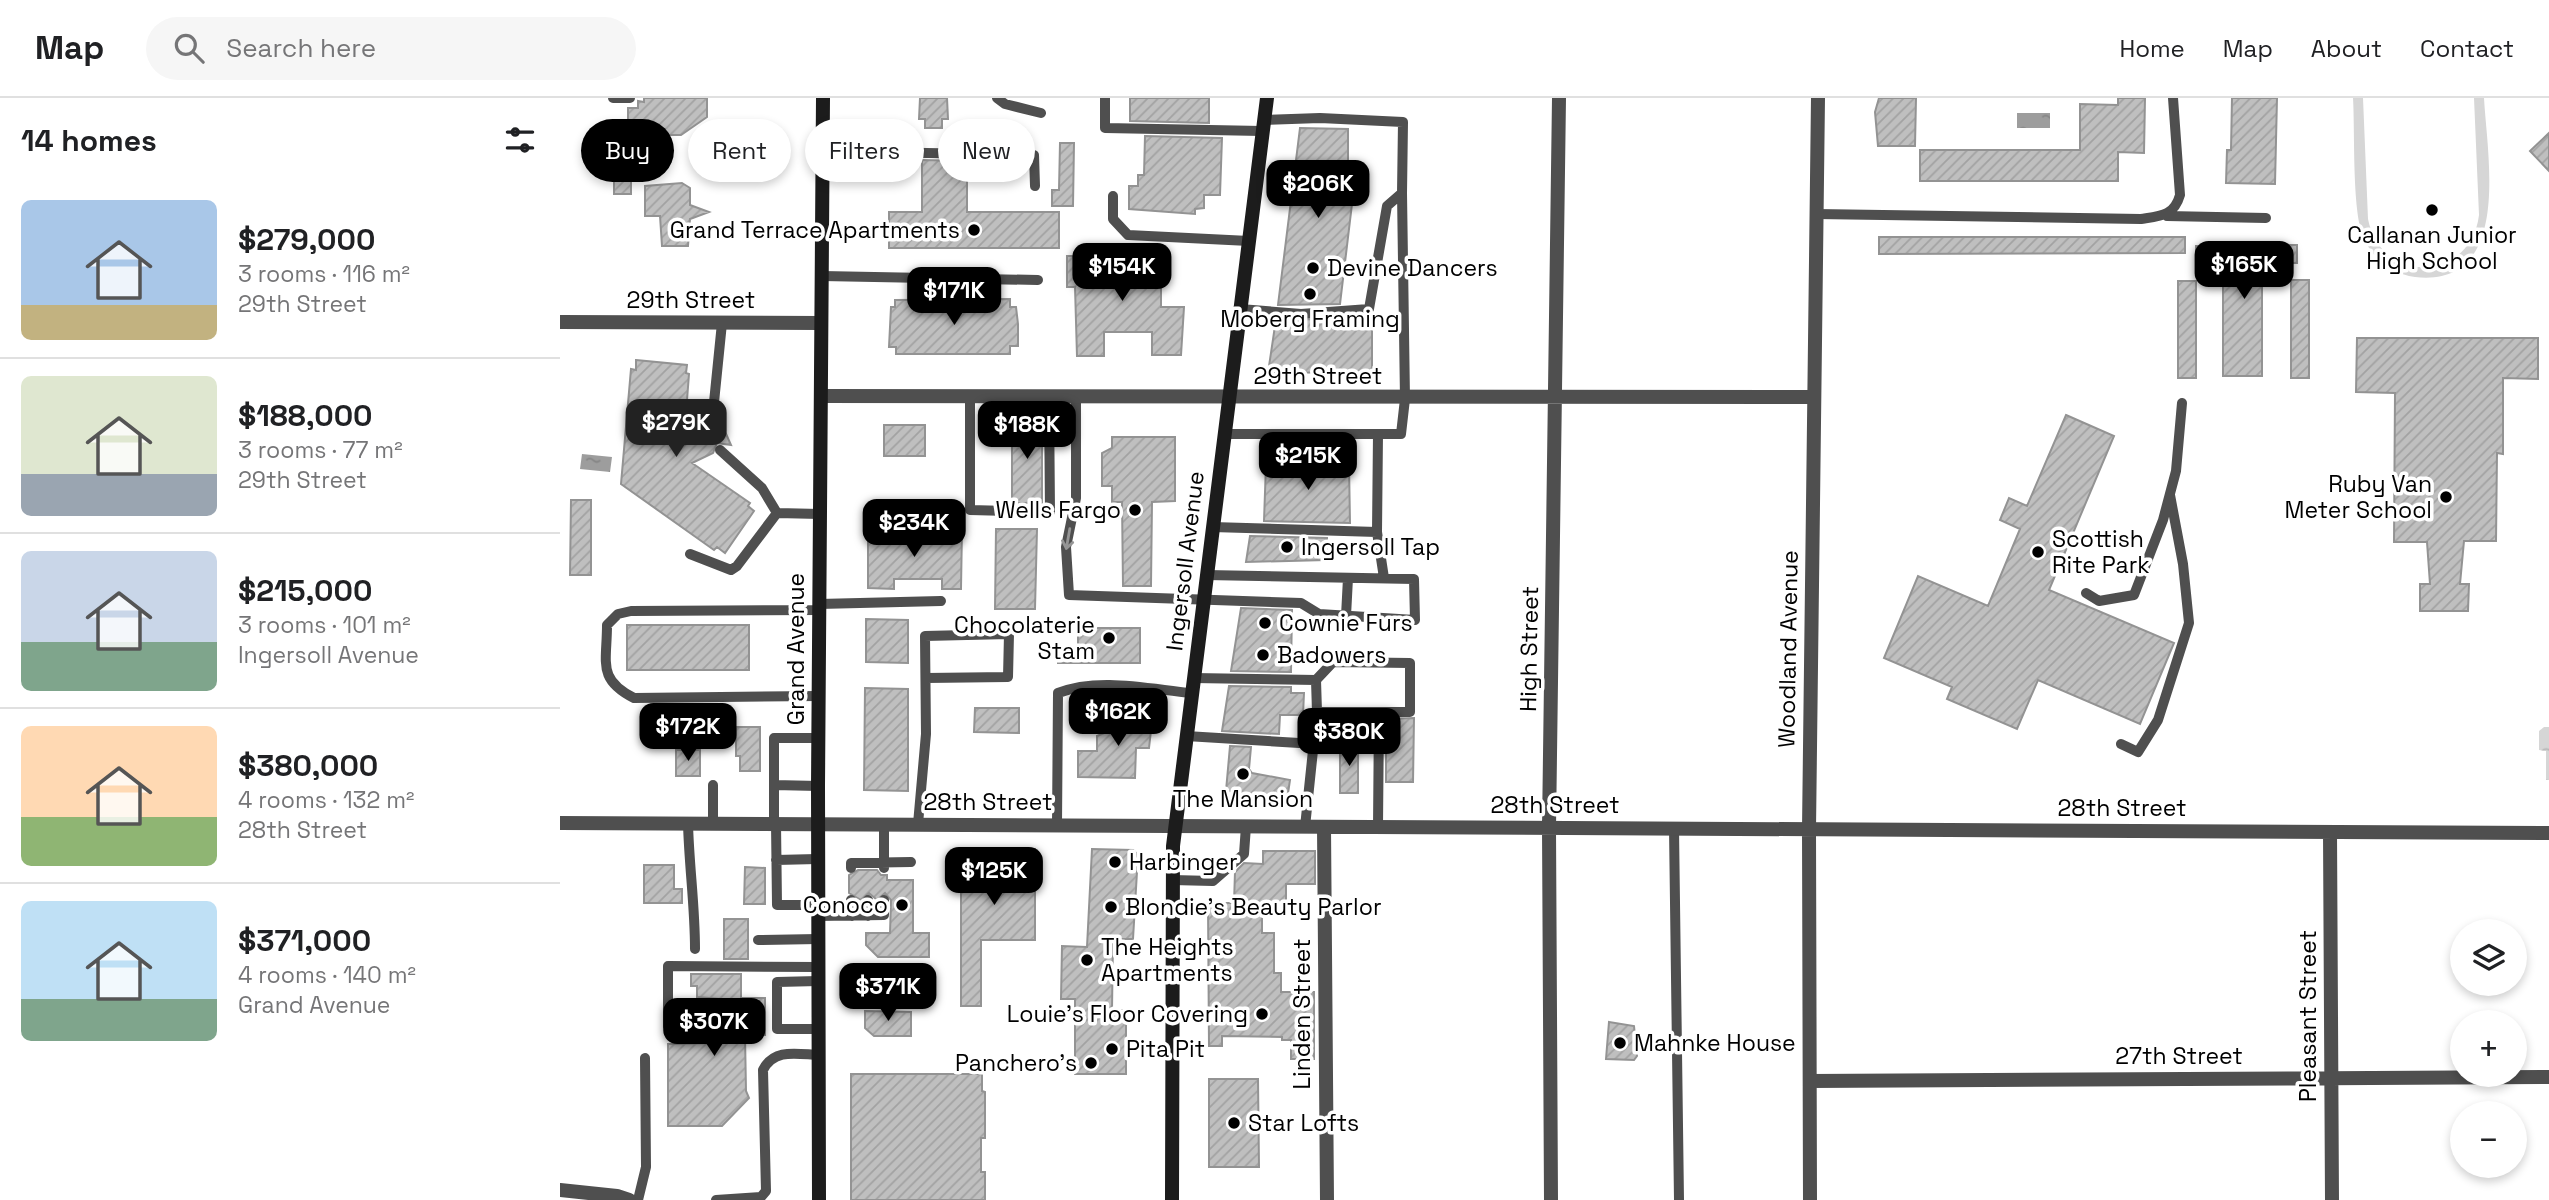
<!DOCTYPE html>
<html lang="en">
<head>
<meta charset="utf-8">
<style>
  body { margin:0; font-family:"Space Grotesk",sans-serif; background:#f6f6f6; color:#202124; height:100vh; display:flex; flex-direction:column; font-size:26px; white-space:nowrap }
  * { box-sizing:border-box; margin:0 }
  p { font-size:23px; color:#757577 }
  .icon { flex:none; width:38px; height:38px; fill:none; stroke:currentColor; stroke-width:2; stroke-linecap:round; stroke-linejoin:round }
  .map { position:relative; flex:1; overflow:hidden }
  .details { display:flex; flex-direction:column; background:#fff; width:560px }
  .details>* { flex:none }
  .banner { position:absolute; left:21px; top:21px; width:665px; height:63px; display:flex; gap:14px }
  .fabs { position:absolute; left:1890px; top:821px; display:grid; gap:14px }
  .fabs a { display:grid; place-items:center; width:77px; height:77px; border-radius:50%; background:#fff; box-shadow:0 4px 10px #0003; font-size:35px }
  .price { position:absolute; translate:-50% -60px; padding:0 16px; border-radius:14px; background:#000; color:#fff; font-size:23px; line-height:46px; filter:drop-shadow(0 2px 4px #0008) }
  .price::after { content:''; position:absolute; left:50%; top:42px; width:21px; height:16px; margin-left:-10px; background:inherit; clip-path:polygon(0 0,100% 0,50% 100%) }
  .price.selected { background:#222; color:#fff }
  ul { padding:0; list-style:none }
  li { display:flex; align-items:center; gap:21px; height:175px; padding:0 21px }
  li+li { border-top:2px solid #e0e0e0 }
  li span { display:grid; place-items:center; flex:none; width:196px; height:140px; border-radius:10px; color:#555 }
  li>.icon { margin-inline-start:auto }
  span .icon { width:84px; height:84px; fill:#fffc; stroke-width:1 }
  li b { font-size:30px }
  h2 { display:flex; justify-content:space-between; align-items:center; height:84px; padding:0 21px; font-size:30px }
  .chip { padding:0 24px; border-radius:32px; background:#fff; box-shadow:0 4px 10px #0003; font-size:24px; line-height:63px }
  .chip.selected { background:#000; color:#fff }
  header { display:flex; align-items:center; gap:42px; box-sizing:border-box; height:98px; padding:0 35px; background:#fff; border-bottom:2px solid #e0e0e0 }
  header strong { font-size:33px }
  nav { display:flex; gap:38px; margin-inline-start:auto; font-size:24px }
  .search { width:490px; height:63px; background:#f6f6f6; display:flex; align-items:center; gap:18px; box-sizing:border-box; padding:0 24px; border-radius:38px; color:#757577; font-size:26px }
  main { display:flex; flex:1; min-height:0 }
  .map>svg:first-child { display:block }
</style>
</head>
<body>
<header>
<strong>Map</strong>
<div class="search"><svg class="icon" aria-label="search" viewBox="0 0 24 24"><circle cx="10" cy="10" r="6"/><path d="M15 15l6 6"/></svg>Search here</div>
<nav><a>Home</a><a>Map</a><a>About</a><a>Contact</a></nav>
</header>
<main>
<section class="details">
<h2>14 homes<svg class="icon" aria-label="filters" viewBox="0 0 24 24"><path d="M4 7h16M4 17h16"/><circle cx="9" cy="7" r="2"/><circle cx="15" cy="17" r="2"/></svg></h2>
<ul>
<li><span style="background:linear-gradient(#a9c7e8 75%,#c2b280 0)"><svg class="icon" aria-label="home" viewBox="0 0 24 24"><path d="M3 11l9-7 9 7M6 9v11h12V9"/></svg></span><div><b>$279,000</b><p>3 rooms · 116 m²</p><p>29th Street</p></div></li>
<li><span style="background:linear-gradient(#dfe7d0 70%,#9aa5b1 0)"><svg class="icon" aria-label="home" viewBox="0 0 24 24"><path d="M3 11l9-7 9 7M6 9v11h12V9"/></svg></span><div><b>$188,000</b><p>3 rooms · 77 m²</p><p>29th Street</p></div></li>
<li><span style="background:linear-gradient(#c9d6e8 65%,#7fa58c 0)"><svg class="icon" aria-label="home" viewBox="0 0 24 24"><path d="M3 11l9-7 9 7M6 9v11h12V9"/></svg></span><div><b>$215,000</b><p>3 rooms · 101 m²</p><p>Ingersoll Avenue</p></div></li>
<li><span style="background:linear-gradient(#ffd9b3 65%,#8fb573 0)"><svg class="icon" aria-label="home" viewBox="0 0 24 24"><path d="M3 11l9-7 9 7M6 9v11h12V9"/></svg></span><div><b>$380,000</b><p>4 rooms · 132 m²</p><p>28th Street</p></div></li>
<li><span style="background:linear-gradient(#bfe0f5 70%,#7fa58c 0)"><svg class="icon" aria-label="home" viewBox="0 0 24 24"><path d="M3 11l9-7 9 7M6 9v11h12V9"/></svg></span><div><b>$371,000</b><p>4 rooms · 140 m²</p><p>Grand Avenue</p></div></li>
</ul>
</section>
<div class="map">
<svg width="1989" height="1102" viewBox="0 0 1989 1102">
  <defs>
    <pattern id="forest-crowns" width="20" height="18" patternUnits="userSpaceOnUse" patternTransform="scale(1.75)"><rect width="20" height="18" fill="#d6d6d6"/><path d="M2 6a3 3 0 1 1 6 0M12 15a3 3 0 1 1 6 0" fill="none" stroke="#b6b6b6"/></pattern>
    <pattern id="water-ripples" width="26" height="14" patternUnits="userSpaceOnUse" patternTransform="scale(1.75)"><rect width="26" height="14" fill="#9d9d9d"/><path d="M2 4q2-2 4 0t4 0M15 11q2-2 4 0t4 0" fill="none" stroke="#858585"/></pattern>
    <pattern id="building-hatch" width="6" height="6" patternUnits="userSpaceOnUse" patternTransform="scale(1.75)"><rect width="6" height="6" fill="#bfbfbf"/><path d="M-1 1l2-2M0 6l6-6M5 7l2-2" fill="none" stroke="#a2a2a2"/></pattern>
  </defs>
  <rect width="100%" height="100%" fill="#fff"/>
  <path fill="url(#forest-crowns)" d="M 1984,629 L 1989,629 L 1989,682 L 1986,682 L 1986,653 L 1979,652 L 1979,633 Z"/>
  <path fill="#d6d6d6" d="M 1793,0 L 1803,0 L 1808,121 C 1821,188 1911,184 1919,117 L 1914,0 L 1924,0 C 1927,57 1953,190 1855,179 C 1832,176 1811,160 1803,138 C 1792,112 1795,33 1793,0 Z"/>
  <path fill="url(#water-ripples)" d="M 1457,15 L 1490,15 L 1490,30 L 1457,30 Z
    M 22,356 L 52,359 L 50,374 L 20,371 Z"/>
  <path fill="url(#building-hatch)" stroke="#939393" stroke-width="2" d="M 84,0 L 147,0 L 147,19 L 121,37 L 97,37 L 96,27 L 68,25 L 68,10 L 78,10 L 78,3 L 84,4 Z
    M 360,0 L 387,0 L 388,21 L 382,21 L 382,30 L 365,30 L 365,21 L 359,21 Z
    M 570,0 L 649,0 L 649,25 L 570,23 Z
    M 1319,0 L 1356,0 L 1355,48 L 1318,48 L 1315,14 Z
    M 1558,0 L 1585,0 L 1584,55 L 1558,54 L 1558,83 L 1360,83 L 1360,52 L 1520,52 L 1520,6 L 1558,7 Z
    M 1672,0 L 1717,0 L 1715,86 L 1666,85 L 1667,52 L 1671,52 Z
    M 740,30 L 788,31 L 788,73 L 795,73 L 795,81 L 780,206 L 718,207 Z
    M 1989,35 L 1989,73 L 1970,53 Z
    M 585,38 L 662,40 L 660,97 L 644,97 L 644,110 L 635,111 L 635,116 L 569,111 L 569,88 L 578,88 L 578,77 L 584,77 Z
    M 500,45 L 514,45 L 513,108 L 492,108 L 492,92 L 499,92 Z
    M 362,62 L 407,63 L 407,114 L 499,114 L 499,150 L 329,150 L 329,114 L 362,114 Z
    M 54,78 L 71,78 L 71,96 L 54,96 Z
    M 122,85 L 130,90 L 130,107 L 149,114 L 130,121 L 128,148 L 102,148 L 100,118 L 85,118 L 85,88 Z
    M 1319,139 L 1625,139 L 1625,155 L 1319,156 Z
    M 1737,147 L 1737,165 L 1702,165 L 1702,278 L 1663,278 L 1663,166 L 1636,166 L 1636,148 Z
    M 507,158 L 601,158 L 601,209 L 624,209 L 621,257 L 592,257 L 592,234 L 544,234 L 544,258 L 517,258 L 515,189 L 507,189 Z
    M 1731,182 L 1749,182 L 1749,280 L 1731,280 Z
    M 1618,183 L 1636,183 L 1636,280 L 1618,280 Z
    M 450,201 L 450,209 L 456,209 L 458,226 L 458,248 L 450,248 L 450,256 L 336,256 L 336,249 L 329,249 L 331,209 L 335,209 L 335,202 Z
    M 716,221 L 812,222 L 812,277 L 797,277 L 797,274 L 708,275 Z
    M 1797,240 L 1978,240 L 1978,281 L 1943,280 L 1943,356 L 1937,355 L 1936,443 L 1904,443 L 1900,486 L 1909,486 L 1908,513 L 1860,513 L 1860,486 L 1870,486 L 1867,444 L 1834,444 L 1835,295 L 1796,294 Z
    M 76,262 L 127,267 L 126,275 L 129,276 L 126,315 L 123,315 L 120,349 L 144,337 L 155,340 L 163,329 L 171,347 L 157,345 L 153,355 L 132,365 L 190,405 L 188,408 L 194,413 L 165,455 L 157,449 L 154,452 L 61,386 L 71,271 L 76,272 Z
    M 1506,317 L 1554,338 L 1489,492 L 1614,545 L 1580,626 L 1478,582 L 1457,631 L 1387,601 L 1392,589 L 1324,560 L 1358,478 L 1428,508 L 1460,431 L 1440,422 L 1449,400 L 1467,408 Z
    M 452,321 L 482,321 L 482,405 L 452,405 Z
    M 324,327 L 365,327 L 365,358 L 324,358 Z
    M 552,339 L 615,339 L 615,403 L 592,404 L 591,488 L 563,488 L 562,404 L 552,404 L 552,388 L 542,388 L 542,355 L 552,350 Z
    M 781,362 L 781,366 L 789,367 L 790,425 L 704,423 L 706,366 L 719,366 L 719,363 Z
    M 11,402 L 31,402 L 31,477 L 10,477 Z
    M 308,430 L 333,430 L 334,440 L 382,440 L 382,431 L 402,431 L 401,491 L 382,491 L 382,481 L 334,481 L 334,491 L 308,490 Z
    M 436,431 L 477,431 L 475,511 L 435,511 Z
    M 690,438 L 767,440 L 766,462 L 686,464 Z
    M 681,510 L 732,512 L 731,574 L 671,573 Z
    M 306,521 L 348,522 L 348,565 L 306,564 Z
    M 67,527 L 189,527 L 189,572 L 67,572 Z
    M 518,530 L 580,530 L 580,565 L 498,565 L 498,551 L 518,551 Z
    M 669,588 L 731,589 L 731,595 L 744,595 L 743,617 L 720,617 L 719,636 L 662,633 Z
    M 305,590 L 348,591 L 348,693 L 304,692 Z
    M 415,610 L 459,610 L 459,635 L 414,634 Z
    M 554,615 L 593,615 L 589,650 L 576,650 L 575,680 L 518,679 L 518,653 L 537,653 L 537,638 L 549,633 L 549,629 L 554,629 Z
    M 854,620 L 853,684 L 826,684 L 826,621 Z
    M 176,629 L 200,629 L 200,673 L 180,673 L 180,658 L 176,658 Z
    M 780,644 L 798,644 L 798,695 L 780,695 Z
    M 670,648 L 691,649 L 689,671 L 692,675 L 730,682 L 727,702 L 666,693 Z
    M 116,652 L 140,652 L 140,678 L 116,678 Z
    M 401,751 L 475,751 L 475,842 L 421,842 L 421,908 L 401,908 Z
    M 532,751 L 573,752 L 578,757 L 573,841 L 553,841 L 552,912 L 566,912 L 566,976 L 515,976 L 515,901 L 501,901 L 502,848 L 527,849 Z
    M 703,753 L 755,753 L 755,786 L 726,786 L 726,805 L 702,805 L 702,835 L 714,835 L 714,875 L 721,875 L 721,894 L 754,894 L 754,961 L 731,961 L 731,942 L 722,942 L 722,939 L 662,938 L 662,948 L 649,948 L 648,805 L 674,805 L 675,774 L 684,765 L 703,766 Z
    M 84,767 L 114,767 L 114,791 L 122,791 L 122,805 L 84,805 Z
    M 185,769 L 205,770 L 205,806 L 184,806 Z
    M 298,772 L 317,772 L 321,777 L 327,777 L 327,782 L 353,782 L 353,835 L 369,835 L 369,859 L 318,859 L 306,847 L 306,835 L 330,835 L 331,802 L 325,795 L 317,802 L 309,795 L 301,802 L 289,795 L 289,777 Z
    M 164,821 L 188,821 L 188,861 L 164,861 Z
    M 131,876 L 181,876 L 181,900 L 205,900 L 205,937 L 185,937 L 186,993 L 189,1000 L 162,1028 L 108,1028 L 108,946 L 160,945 L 160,901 L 137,899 L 137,888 L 131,888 Z
    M 305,913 L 351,914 L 351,938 L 314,938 L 305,930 Z
    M 1049,924 L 1074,928 L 1077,958 L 1074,962 L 1046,961 Z
    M 291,976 L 422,976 L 422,993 L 425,994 L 425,1040 L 421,1040 L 421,1074 L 425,1074 L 425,1102 L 291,1102 Z
    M 649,981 L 698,981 L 699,1069 L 649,1069 Z"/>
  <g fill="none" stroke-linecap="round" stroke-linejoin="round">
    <path stroke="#4f4f4f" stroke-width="10" d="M 53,0 L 70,0
      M 437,0 L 445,6 L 481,15
      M 545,0 L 545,30 L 702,33
      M 263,53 L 474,57 L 475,88
      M 553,98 L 553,121 L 568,137 L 689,143
      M 1256,116 L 1581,121 C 1601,118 1614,118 1620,97 L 1613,0
      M 1607,118 L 1706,120
      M 262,178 L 478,182
      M 680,211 L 741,216 L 809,211 L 827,108 L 842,95 L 843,24 L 760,20 L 704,22
      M 410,299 L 410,412 L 490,414 L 489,300
      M 516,300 L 516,400 L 506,449 L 509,497 L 741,505 L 759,516 L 855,522 L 854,481 L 646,477
      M 151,334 L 162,225
      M 664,336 L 841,336 L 845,301 L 842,95
      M 160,352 L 202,390 L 217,415
      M 652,429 L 817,434 L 818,336
      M 817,434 L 824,480
      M 130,456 L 171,472 L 177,468 L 217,415 L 260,416
      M 1526,495 L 1539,503 L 1574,497 L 1603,422 L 1616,373 L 1622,305
      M 259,506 L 381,503
      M 786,518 L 788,480
      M 633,580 L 756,582 L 773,564 L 850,565 L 850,614 L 757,614 L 756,582
      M 258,598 L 74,600 C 37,581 47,565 47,527 L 58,516 L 71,513 L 259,512
      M 626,638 L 756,646
      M 1561,646 L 1578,654 L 1598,622 L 1629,525 L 1623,466 L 1610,397
      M 153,687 L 153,725
      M 214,687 L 258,688
      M 128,725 C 129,767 135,808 135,851
      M 214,725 L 214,640 L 258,640
      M 216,725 L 217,807 L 258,807
      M 324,726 L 324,770
      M 358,726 L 366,636 L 365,538 L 449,536 L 448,579 L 366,580
      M 497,727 L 498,595 C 538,579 589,591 631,595
      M 745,729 L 757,614
      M 818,729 L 819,614
      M 1114,730 L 1119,1102
      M 216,762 L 257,761
      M 291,770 L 291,765 L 351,764
      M 612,782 L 653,783 L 684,756 L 686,728
      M 291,802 L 292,818
      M 308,802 L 308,818
      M 258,818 L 324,817 L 324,802
      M 198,842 L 258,841
      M 258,883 L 217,884 L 217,931 L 258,931
      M 108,928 L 108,868 L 258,869
      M 78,1102 L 86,1069 L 85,960
      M 156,1102 L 201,1099 L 206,1093 L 203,972 C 214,950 237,956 258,957"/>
    <path stroke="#4f4f4f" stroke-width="14" d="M 0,224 L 261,225
      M 261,298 L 1254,299
      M 0,725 L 1989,735
      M 764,729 L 767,1102
      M 1770,734 L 1772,1102
      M 1250,983 L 1989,979
      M 0,1092 L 57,1098 L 69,1102
      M 991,1102 L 989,730 L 999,0
      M 1250,1102 L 1249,731 L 1258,0"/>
    <path stroke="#1c1c1c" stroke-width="14" d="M 259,1102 L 258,688 L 263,0
      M 612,1102 L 613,748 L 707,0"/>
  </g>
  <defs><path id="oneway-shaft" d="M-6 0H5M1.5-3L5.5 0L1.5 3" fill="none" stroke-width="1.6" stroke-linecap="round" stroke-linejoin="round" transform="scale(1.75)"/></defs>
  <use stroke="#959595" href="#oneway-shaft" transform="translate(508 441) rotate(100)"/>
  <g fill="#000" stroke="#fff" stroke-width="2.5">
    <circle cx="1872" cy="112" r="7"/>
    <circle cx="414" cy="132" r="7"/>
    <circle cx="753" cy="170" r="7"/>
    <circle cx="750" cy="196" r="7"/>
    <circle cx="1886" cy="399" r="7"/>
    <circle cx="575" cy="412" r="7"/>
    <circle cx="727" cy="449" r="7"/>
    <circle cx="1478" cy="454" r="7"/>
    <circle cx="705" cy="525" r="7"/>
    <circle cx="549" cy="540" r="7"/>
    <circle cx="703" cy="557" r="7"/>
    <circle cx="683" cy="676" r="7"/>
    <circle cx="555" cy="764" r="7"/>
    <circle cx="342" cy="807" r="7"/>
    <circle cx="551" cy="809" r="7"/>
    <circle cx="527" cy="862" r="7"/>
    <circle cx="702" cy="916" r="7"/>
    <circle cx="1060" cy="945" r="7"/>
    <circle cx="552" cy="951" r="7"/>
    <circle cx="531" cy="965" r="7"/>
    <circle cx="674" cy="1025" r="7"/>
  </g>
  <g text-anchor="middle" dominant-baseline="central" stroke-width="7" stroke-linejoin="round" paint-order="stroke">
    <g font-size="23" fill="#000" stroke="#fff" text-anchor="start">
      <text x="400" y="132" text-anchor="end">Grand Terrace Apartments</text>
      <text x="1872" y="137" text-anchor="middle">Callanan Junior<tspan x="1872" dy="26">High School</tspan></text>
      <text x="767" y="170">Devine Dancers</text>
      <text x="750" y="221" text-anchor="middle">Moberg Framing</text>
      <text x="1872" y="386" text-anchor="end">Ruby Van<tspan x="1872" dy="26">Meter School</tspan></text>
      <text x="561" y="412" text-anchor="end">Wells Fargo</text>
      <text x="1492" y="441">Scottish<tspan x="1492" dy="26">Rite Park</tspan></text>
      <text x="741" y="449">Ingersoll Tap</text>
      <text x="719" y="525">Cownie Furs</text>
      <text x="535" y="527" text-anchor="end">Chocolaterie<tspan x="535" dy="26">Stam</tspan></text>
      <text x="717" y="557">Badowers</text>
      <text x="683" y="701" text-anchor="middle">The Mansion</text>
      <text x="569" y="764">Harbinger</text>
      <text x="328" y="807" text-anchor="end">Conoco</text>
      <text x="565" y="809">Blondie's Beauty Parlor</text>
      <text x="541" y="849">The Heights<tspan x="541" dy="26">Apartments</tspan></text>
      <text x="688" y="916" text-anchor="end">Louie's Floor Covering</text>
      <text x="1074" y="945">Mahnke House</text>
      <text x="566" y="951">Pita Pit</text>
      <text x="517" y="965" text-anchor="end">Panchero's</text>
      <text x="688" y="1025">Star Lofts</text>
    </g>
    <g font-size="23" fill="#000" stroke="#fff">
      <text x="131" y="202">29th Street</text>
      <text x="758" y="278">29th Street</text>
      <text transform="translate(625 463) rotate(-83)">Ingersoll Avenue</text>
      <text transform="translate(236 551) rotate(-90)">Grand Avenue</text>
      <text transform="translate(969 551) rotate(-89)">High Street</text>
      <text transform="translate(1228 551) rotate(-89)">Woodland Avenue</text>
      <text x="428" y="704">28th Street</text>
      <text x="995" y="707">28th Street</text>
      <text x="1562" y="710">28th Street</text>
      <text transform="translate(742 916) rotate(-90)">Linden Street</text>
      <text transform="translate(1748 918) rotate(-90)">Pleasant Street</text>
      <text x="1619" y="958">27th Street</text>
    </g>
  </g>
</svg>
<div class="fabs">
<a><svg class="icon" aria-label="layers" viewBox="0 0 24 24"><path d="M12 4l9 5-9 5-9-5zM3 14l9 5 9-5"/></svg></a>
<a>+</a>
<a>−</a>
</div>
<b class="price" style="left:758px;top:122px">$206K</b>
<b class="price" style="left:1684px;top:203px">$165K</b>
<b class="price" style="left:562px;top:205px">$154K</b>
<b class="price" style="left:394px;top:229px">$171K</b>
<b class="price selected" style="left:116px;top:361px">$279K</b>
<b class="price" style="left:467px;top:363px">$188K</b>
<b class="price" style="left:748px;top:394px">$215K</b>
<b class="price" style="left:354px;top:461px">$234K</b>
<b class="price" style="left:558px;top:650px">$162K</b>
<b class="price" style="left:128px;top:665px">$172K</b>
<b class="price" style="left:789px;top:670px">$380K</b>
<b class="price" style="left:434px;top:809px">$125K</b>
<b class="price" style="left:328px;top:925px">$371K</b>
<b class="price" style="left:154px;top:960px">$307K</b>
<div class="banner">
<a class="chip selected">Buy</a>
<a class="chip">Rent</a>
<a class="chip">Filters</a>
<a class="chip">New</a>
</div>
</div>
</main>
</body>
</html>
